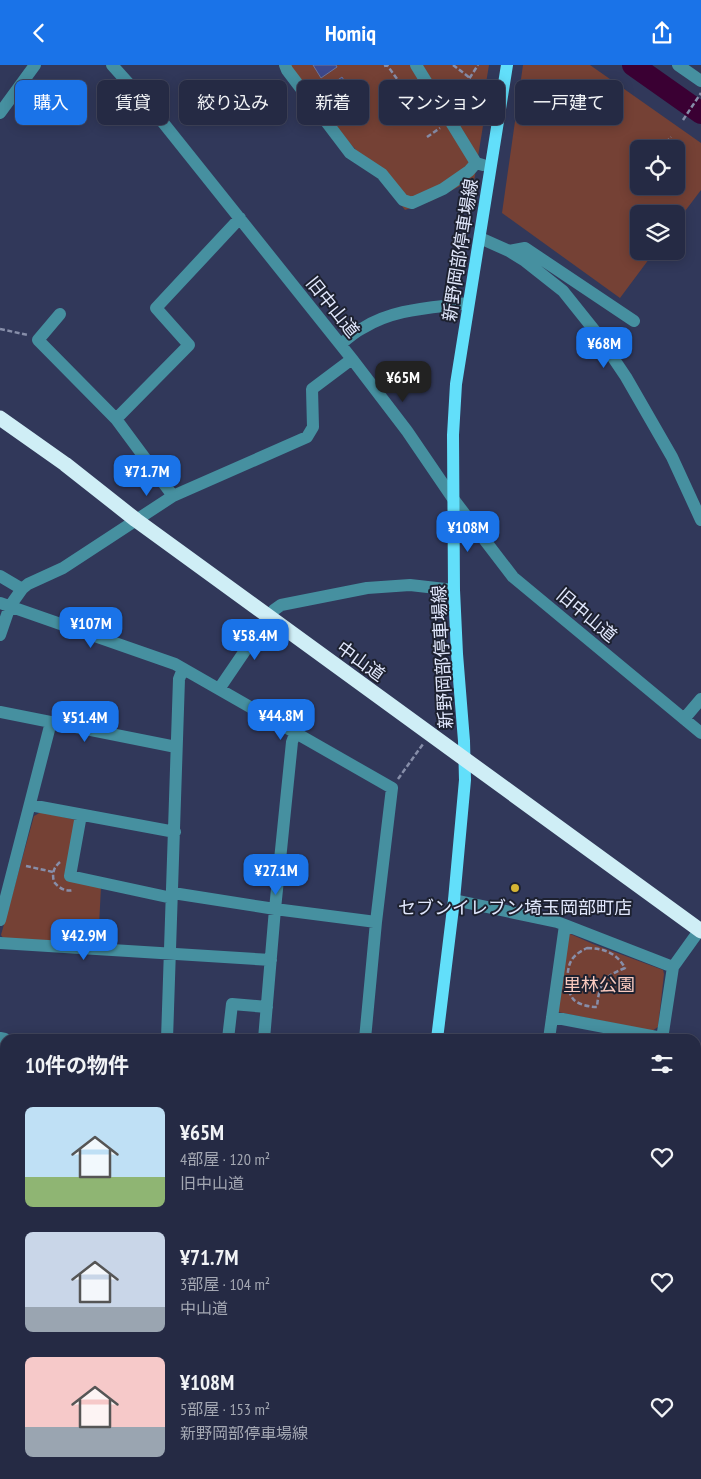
<!DOCTYPE html>
<html lang="ja">
<head>
<meta charset="utf-8">
<style>
  body { margin:0; font-family:"PT Sans Narrow","Noto Sans JP",sans-serif; background:#31364f; color:#f1f3f6; height:100vh; display:flex; flex-direction:column; font-size:19px; white-space:nowrap }
  * { box-sizing:border-box; margin:0 }
  p { font-size:16px; color:#a3a7b2 }
  .icon { flex:none; width:28px; height:28px; fill:none; stroke:currentColor; stroke-width:2; stroke-linecap:round; stroke-linejoin:round }
  .map { position:relative; flex:1; overflow:hidden }
  .sheet { position:absolute; left:0px; top:969px; width:701px; height:446px; display:flex; flex-direction:column; background:#252a44; border-radius:15px 15px 0 0; box-shadow:0 2px 12px #0003,0 0 0 1px #42465d }
  .sheet>* { flex:none }
  .guide { position:absolute; left:15px; top:15px; width:671px; height:45px; display:flex; gap:10px }
  .controls { position:absolute; left:630px; top:75px; display:grid; gap:10px }
  .controls a { display:grid; place-items:center; width:55px; height:55px; border-radius:8px; background:#252a44; box-shadow:0 2px 12px #0003,0 0 0 1px #42465d; font-size:25px }
  .price { position:absolute; translate:-50% -42px; padding:0 11px; border-radius:10px; background:#1a73e8; color:#fff; font-size:16px; line-height:32px; filter:drop-shadow(0 1px 2px #0008) }
  .price::after { content:''; position:absolute; left:50%; top:30px; width:15px; height:11px; margin-left:-8px; background:inherit; clip-path:polygon(0 0,100% 0,50% 100%) }
  .price.current { background:#222; color:#fff }
  ul { padding:0; list-style:none }
  li { display:flex; align-items:center; gap:15px; height:125px; padding:0 25px }
  li span { display:grid; place-items:center; flex:none; width:140px; height:100px; border-radius:8px; color:#555 }
  li>.icon { margin-inline-start:auto }
  span .icon { width:60px; height:60px; fill:#fffc; stroke-width:1 }
  li b { font-size:21px }
  h2 { display:flex; justify-content:space-between; align-items:center; height:60px; padding:0 25px; font-size:21px }
  .chip { padding:0 18px; border-radius:8px; background:#252a44; box-shadow:0 2px 12px #0003,0 0 0 1px #42465d; font-size:18px; line-height:45px }
  .chip.current { background:#1a73e8; color:#fff }
  header { display:flex; justify-content:space-between; align-items:center; height:65px; padding:0 25px; background:#1a73e8; color:#fff; font-size:22px; font-weight:600 }
  .map>svg:first-child { display:block }
</style>
</head>
<body>
<header><svg class="icon" aria-label="back" viewBox="0 0 24 24"><path d="M15 5l-7 7 7 7"/></svg>Homiq<svg class="icon" aria-label="share" viewBox="0 0 24 24"><path d="M12 15V3M7 8l5-5 5 5M5 13v7h14v-7"/></svg></header>
<div class="map">
<svg width="701" height="1414" viewBox="0 0 701 1414">
  <rect width="100%" height="100%" fill="#31385a"/>
  <path fill="#754135" fill-rule="evenodd" d="M 281,0 L 489,0 L 483,36 L 487,36 L 471,135 L 462,120 L 431,136 L 405,145 L 377,109 Z
    M 523,0 L 590,0 L 701,78 L 701,125 L 676,158 L 676,149 L 639,149 L 639,186 L 655,186 L 620,233 L 502,148 ZM 639,84 L 676,84 L 676,121 L 639,121 Z
    M 41,747 L 76,755 L 67,814 L 101,822 L 98,880 L 4,874 L 1,870 L 34,751 Z
    M 568,868 L 593,879 L 663,905 L 664,909 L 658,962 L 652,966 L 558,947 Z
    M 5,1156 L 5,1296 L 0,1294 L 0,1160 Z"/>
  <g fill="none" stroke-linecap="round" stroke-linejoin="round">
    <path stroke="#3a0033" stroke-width="22" d="M 633,0 L 701,48"/>
  </g>
  <path fill="#3d488b" stroke="#6c759b" d="M 313,0 L 336,0 L 337,2 L 321,13 Z
    M 342,12 L 353,29 L 339,38 L 329,21 Z
    M 468,26 L 478,27 L 477,42 L 466,42 Z"/>
  <g fill="none" stroke-linecap="round" stroke-linejoin="round">
    <path stroke="#878ea9" stroke-width="2.5" stroke-dasharray="5 2.5" stroke-linecap="butt" d="M 453,0 L 470,13
      M 384,1 L 387,0 C 400,18 411,35 430,48
      M 460,48 L 460,28 L 478,0
      M 683,55 L 701,28
      M 427,72 L 440,63
      M 666,78 L 671,72
      M 0,264 L 28,270
      M 398,714 L 423,679
      M 60,797 C 53,803 52,809 54,817 C 60,824 66,827 74,825
      M 26,801 L 53,807
      M 587,883 C 603,883 617,888 625,903 C 604,911 599,919 597,942 C 590,942 580,940 574,935 C 566,927 566,905 571,896 C 574,890 581,886 587,883 Z"/>
    <path stroke="#4690a0" stroke-width="12" d="M 112,0 L 157,50 L 352,294 L 407,366 L 454,435 L 513,512 L 701,668
      M 285,0 L 287,5 L 350,88 L 382,109 L 403,135 L 412,138 L 443,124 L 469,106 L 476,98
      M 416,0 L 476,98 L 483,100
      M 678,0 L 701,16
      M 0,48 L 35,0
      M 480,173 L 509,186 L 525,196 L 563,226 L 595,266 L 626,312 L 672,392 L 701,455
      M 509,186 L 525,183 L 634,256
      M 60,249 L 38,275 L 116,354 L 173,431
      M 341,279 C 348,273 355,267 363,263 C 394,243 433,243 468,238
      M 116,354 L 189,280 L 156,243 L 240,153
      M 0,511 L 22,524
      M 0,538 L 175,599 L 392,723 L 376,857 L 365,974
      M 0,570 L 10,541 L 22,524 L 28,519 L 63,503 L 173,431 L 307,372 L 313,362 L 312,324 L 352,294
      M 219,624 L 268,552 L 274,545 L 281,540 L 367,523 L 410,520 L 454,525
      M 0,647 L 176,682
      M 684,654 L 701,634
      M 30,740 L 175,767
      M 81,750 L 70,811 L 172,833
      M 173,828 L 275,844 L 376,857
      M 454,835 L 557,857 L 565,860
      M 0,855 L 51,657
      M 0,878 L 271,895
      M 552,952 L 662,973
      M 0,973 L 5,974
      M 167,974 L 179,614 L 183,604
      M 228,974 L 232,939 L 267,942
      M 264,974 L 275,844 L 292,677 L 295,669
      M 549,974 L 565,860 L 673,902
      M 662,974 L 673,902 L 701,863
      M 696,1015 L 701,1015
      M 0,1055 L 5,1057
      M 0,1141 L 5,1143
      M 696,1191 L 701,1193
      M 696,1241 L 701,1225
      M 0,1300 L 5,1301
      M 0,1385 L 5,1369
      M 8,1410 L 16,1414
      M 526,1410 L 532,1414
      M 71,1414 L 72,1410
      M 173,1414 L 174,1410
      M 288,1414 L 289,1410
      M 470,1414 L 471,1410
      M 644,1414 L 645,1410"/>
    <path stroke="#62dffa" stroke-width="12" d="M 437,974 L 454,835 L 465,715 L 464,676 L 457,589 L 454,525 L 453,370 L 456,319 L 507,0
      M 379,1414 L 379,1410"/>
    <path stroke="#cfeef6" stroke-width="15" d="M 0,353 L 65,399 L 136,455 L 701,866"/>
  </g>
  <circle fill="#d6b534" stroke="#1d2130" stroke-width="2" cx="515" cy="823" r="5"/>
  <g text-anchor="middle" dominant-baseline="central" stroke-width="4" stroke-linejoin="round" paint-order="stroke">
    <g font-size="18" fill="#e1e7fc" stroke="#1d2130">
      <text transform="translate(460 185) rotate(-81)">新野岡部停車場線</text>
      <text transform="translate(333 242) rotate(51)">旧中山道</text>
      <text transform="translate(587 550) rotate(40)">旧中山道</text>
      <text transform="translate(442 592) rotate(-93)">新野岡部停車場線</text>
      <text transform="translate(361 596) rotate(36)">中山道</text>
    </g>
    <g font-size="18" fill="#e1e7fc" stroke="#1d2130">
      <text x="515" y="842">セブンイレブン埼玉岡部町店</text>
    </g>
    <g font-size="18" fill="#facabf" stroke="#1d2130">
      <text x="599" y="919">里林公園</text>
    </g>
  </g>
</svg>
<div class="controls">
<a><svg class="icon" aria-label="locate" viewBox="0 0 24 24"><circle cx="12" cy="12" r="6"/><path d="M12 2v4M12 18v4M2 12h4M18 12h4"/></svg></a>
<a><svg class="icon" aria-label="layers" viewBox="0 0 24 24"><path d="M12 4l9 5-9 5-9-5zM3 14l9 5 9-5"/></svg></a>
</div>
<b class="price" style="left:604px;top:304px">¥68M</b>
<b class="price current" style="left:403px;top:338px">¥65M</b>
<b class="price" style="left:147px;top:432px">¥71.7M</b>
<b class="price" style="left:468px;top:488px">¥108M</b>
<b class="price" style="left:91px;top:584px">¥107M</b>
<b class="price" style="left:255px;top:596px">¥58.4M</b>
<b class="price" style="left:281px;top:676px">¥44.8M</b>
<b class="price" style="left:85px;top:678px">¥51.4M</b>
<b class="price" style="left:276px;top:831px">¥27.1M</b>
<b class="price" style="left:84px;top:896px">¥42.9M</b>
<div class="guide">
<a class="chip current">購入</a>
<a class="chip">賃貸</a>
<a class="chip">絞り込み</a>
<a class="chip">新着</a>
<a class="chip">マンション</a>
<a class="chip">一戸建て</a>
</div>
<section class="sheet">
<h2>10件の物件<svg class="icon" aria-label="filters" viewBox="0 0 24 24"><path d="M4 7h16M4 17h16"/><circle cx="9" cy="7" r="2"/><circle cx="15" cy="17" r="2"/></svg></h2>
<ul>
<li><span style="background:linear-gradient(#bfe0f5 70%,#8fb573 0)"><svg class="icon" aria-label="home" viewBox="0 0 24 24"><path d="M3 11l9-7 9 7M6 9v11h12V9"/></svg></span><div><b>¥65M</b><p>4部屋 · 120 m²</p><p>旧中山道</p></div><svg class="icon" aria-label="heart" viewBox="0 0 24 24"><path d="M12 20l-8-8c-3-5 5-10 8-4 3-6 11-1 8 4z"/></svg></li>
<li><span style="background:linear-gradient(#c9d6e8 75%,#9aa5b1 0)"><svg class="icon" aria-label="home" viewBox="0 0 24 24"><path d="M3 11l9-7 9 7M6 9v11h12V9"/></svg></span><div><b>¥71.7M</b><p>3部屋 · 104 m²</p><p>中山道</p></div><svg class="icon" aria-label="heart" viewBox="0 0 24 24"><path d="M12 20l-8-8c-3-5 5-10 8-4 3-6 11-1 8 4z"/></svg></li>
<li><span style="background:linear-gradient(#f6c9c9 70%,#9aa5b1 0)"><svg class="icon" aria-label="home" viewBox="0 0 24 24"><path d="M3 11l9-7 9 7M6 9v11h12V9"/></svg></span><div><b>¥108M</b><p>5部屋 · 153 m²</p><p>新野岡部停車場線</p></div><svg class="icon" aria-label="heart" viewBox="0 0 24 24"><path d="M12 20l-8-8c-3-5 5-10 8-4 3-6 11-1 8 4z"/></svg></li>
</ul>
</section>
</div>
</body>
</html>
